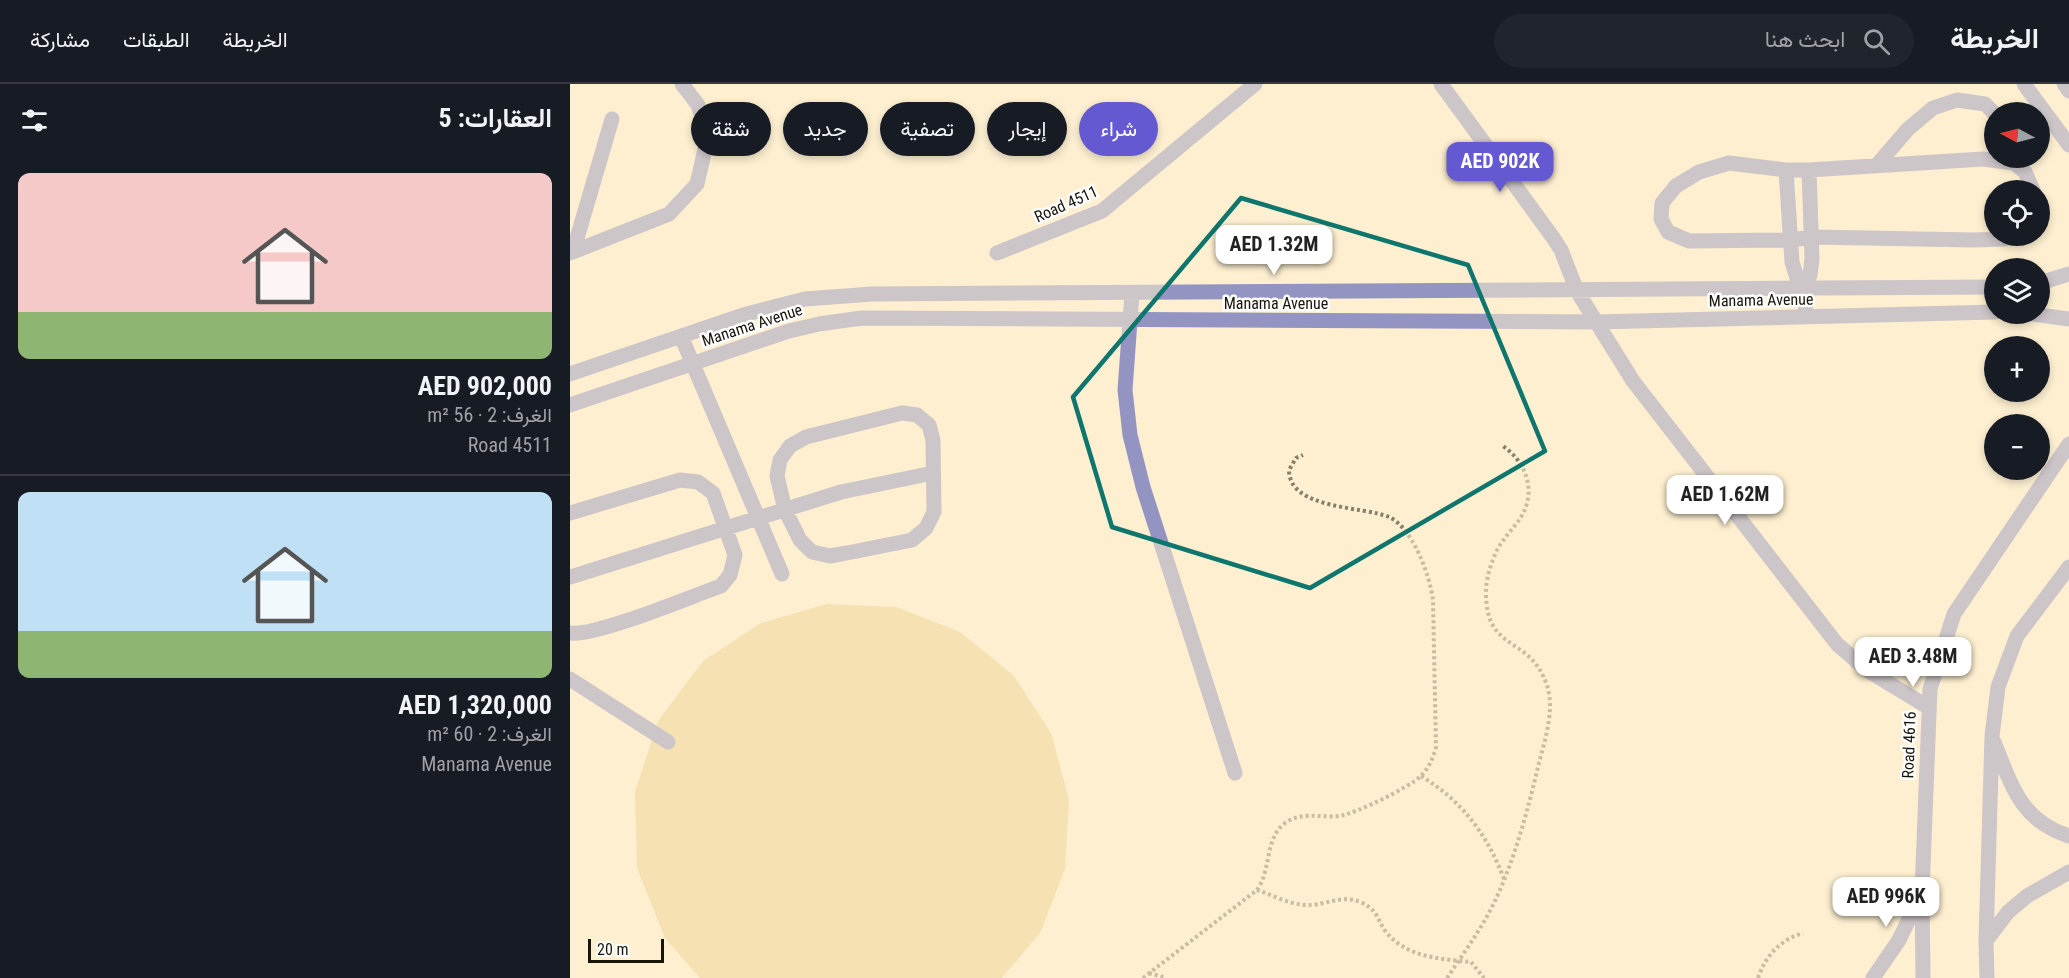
<!DOCTYPE html>
<html lang="ar">
<head>
<meta charset="utf-8">
<style>
  body { margin:0; font-family:"Roboto Condensed",Vazirmatn,sans-serif; background:#20242c; color:#f1f3f6; direction:rtl; height:100vh; display:flex; flex-direction:column; font-size:22px; white-space:nowrap }
  * { box-sizing:border-box; margin:0 }
  p { font-size:20px; color:#9ea1a6 }
  .icon { flex:none; width:33px; height:33px; fill:none; stroke:currentColor; stroke-width:2; stroke-linecap:round; stroke-linejoin:round }
  .map { position:relative; flex:1; overflow:hidden; direction:ltr }
  .sheet { display:flex; flex-direction:column; background:#171b24; width:570px }
  .sheet>* { flex:none }
  .guide { position:absolute; left:18px; top:18px; width:570px; height:54px; direction:rtl; display:flex; gap:12px }
  .needle { width:39px; rotate:277deg }
  .fabs { position:absolute; left:1414px; top:18px; display:grid; gap:12px }
  .fabs a { display:grid; place-items:center; width:66px; height:66px; border-radius:50%; background:#171b24; box-shadow:0 3px 9px #0003; font-size:30px }
  .scale { position:absolute; left:18px; bottom:15px; width:76px; box-sizing:border-box; padding-left:6px; border:3px solid #191409; border-top:0; font-size:16px; line-height:21px; white-space:nowrap; color:#191409; -webkit-text-stroke:4px #fefefe; paint-order:stroke }
  .price { position:absolute; translate:-50% -51px; padding:0 14px; border-radius:12px; background:#fff; color:#222; font-size:20px; line-height:39px; filter:drop-shadow(0 2px 3px #0008) }
  .price::after { content:''; position:absolute; left:50%; top:36px; width:18px; height:14px; margin-left:-9px; background:inherit; clip-path:polygon(0 0,100% 0,50% 100%) }
  .price.on { background:#6559d2; color:#fff }
  ul { padding:0; list-style:none }
  li { display:grid; align-content:center; gap:12px; height:318px; padding:0 18px }
  li+li { border-top:2px solid #363941 }
  li span { display:grid; place-items:center; height:186px; border-radius:12px; color:#555 }
  li>.icon { margin-inline-start:auto }
  span .icon { width:108px; height:108px; fill:#fffc; stroke-width:1 }
  li b { font-size:26px }
  h2 { display:flex; justify-content:space-between; align-items:center; height:72px; padding:0 18px; font-size:26px }
  .chip { padding:0 21px; border-radius:27px; background:#171b24; box-shadow:0 3px 9px #0003; font-size:21px; line-height:54px }
  .chip.on { background:#6559d2; color:#fff }
  header { display:flex; align-items:center; gap:36px; box-sizing:border-box; height:84px; padding:0 30px; background:#171b24; border-bottom:2px solid #363941 }
  header strong { font-size:28px }
  nav { display:flex; gap:33px; margin-inline-start:auto; font-size:21px }
  .search { width:420px; height:54px; background:#20242c; display:flex; align-items:center; gap:15px; box-sizing:border-box; padding:0 21px; border-radius:33px; color:#9ea1a6; font-size:22px }
  main { display:flex; flex:1; min-height:0 }
  .map>svg:first-child { display:block }
</style>
</head>
<body>
<header>
<strong>الخريطة</strong>
<div class="search"><svg class="icon" aria-label="search" viewBox="0 0 24 24"><circle cx="10" cy="10" r="6"/><path d="M15 15l6 6"/></svg>ابحث هنا</div>
<nav><a>الخريطة</a><a>الطبقات</a><a>مشاركة</a></nav>
</header>
<main>
<div class="map">
<svg width="1499" height="894" viewBox="0 0 1499 894">
  <rect width="100%" height="100%" fill="#fdefd0"/>
  <path fill="#ecd08e" d="M 257,520 L 326,523 L 390,548 L 443,591 L 481,649 L 499,716 L 495,785 L 470,849 L 432,894 L 130,894 L 95,854 L 67,784 L 65,708 L 88,637 L 133,577 L 191,539 Z"/>
  <g fill="none" stroke-linecap="round" stroke-linejoin="round">
    <path stroke="#887f6a" stroke-width="4" stroke-dasharray="3 3" stroke-linecap="butt" d="M 851,692 C 892,717 917,750 934,795
      M 687,806 C 702,811 719,820 735,821 C 755,822 771,810 790,818 C 808,825 807,836 816,848 C 837,874 872,875 901,878 L 914,894
      M 579,889 L 596,894
      M 573,894 L 687,806 C 702,785 694,755 715,739 C 732,727 750,734 769,732 C 785,730 840,703 851,692 C 859,684 863,674 866,663 L 863,516 C 860,492 843,444 819,433 C 794,422 719,426 719,386 L 726,374 L 733,371
      M 877,894 C 893,870 910,847 923,821 C 944,778 957,729 968,683 C 973,663 980,642 980,621 C 980,612 978,602 974,594 C 956,552 916,567 916,509 C 916,494 921,479 927,466 C 934,453 944,444 951,433 C 967,407 956,378 933,362
      M 1188,894 C 1196,871 1210,856 1233,849"/>
    <path stroke="#9394c2" stroke-width="15" d="M 871,0 L 984,155 L 991,166 L 1007,207 L 1063,297 L 1267,560 L 1297,586 L 1358,623
      M 1454,0 L 1499,61
      M 1494,0 L 1499,7
      M 1307,81 L 1338,45 L 1363,24 L 1387,16 L 1415,20 L 1425,30
      M 1216,86 L 1222,178 L 1227,194 L 1234,205
      M 1440,152 L 1435,155 L 1404,156 L 1242,153 L 1222,156 L 1119,157 L 1098,148 L 1091,135 L 1092,119 L 1106,102 L 1129,88 L 1159,79 L 1216,86 L 1239,86 L 1413,75 L 1444,79 L 1455,88 L 1463,106
      M 3,168 L 42,35
      M 0,169 L 99,130 L 127,100 L 138,52 L 128,21 L 112,0
      M 427,169 L 532,127 L 685,0
      M 1470,199 L 1499,190
      M 562,209 L 555,306 L 560,351 L 573,403 L 665,689
      M 1462,230 L 1499,235
      M 1236,233 L 1234,205 L 1240,191 L 1242,175 L 1239,86
      M 111,252 L 212,490
      M 0,290 L 173,231 L 235,215 L 302,210 L 1425,203
      M 0,321 L 219,247 L 249,240 L 292,234 L 1026,238 L 1425,228
      M 332,329 L 347,331 L 359,341 L 363,356 L 364,428 L 356,444 L 342,456 L 282,468 L 260,472 L 242,468 L 230,456 L 215,426 L 207,392 L 210,376 L 220,362 L 236,353 Z
      M 0,429 L 110,396 L 128,398 L 143,409 L 165,471 L 160,491 L 151,502 C 122,512 25,553 0,549
      M 0,493 L 271,408 L 363,389
      M 0,595 L 98,658
      M 1424,658 C 1442,702 1450,736 1499,752
      M 1416,857 L 1438,828 L 1457,812 L 1499,788
      M 1303,894 L 1329,856 L 1351,810
      M 1353,894 L 1352,808 L 1360,605 L 1384,530 L 1499,360
      M 1417,894 L 1416,857 L 1422,652 L 1428,603 L 1447,552 L 1499,483"/>
  </g>
  <path d="M0 0H1499V894H0ZM 671,114 L 898,181 L 975,367 L 740,504 L 542,443 L 503,313 Z" fill="#fdefd0" fill-opacity=".55" fill-rule="evenodd"/>
  <path fill="none" stroke="#0f766e" stroke-width="4.5" stroke-linejoin="round" d="M 671,114 L 898,181 L 975,367 L 740,504 L 542,443 L 503,313 Z"/>
  <g text-anchor="middle" dominant-baseline="central" stroke-width="5" stroke-linejoin="round" paint-order="stroke">
    <g font-size="16" fill="#191409" stroke="#fefefe">
      <text transform="translate(496 120) rotate(-24)">Road 4511</text>
      <text transform="translate(1191 216) rotate(-1)">Manama Avenue</text>
      <text x="706" y="219">Manama Avenue</text>
      <text transform="translate(182 241) rotate(-18)">Manama Avenue</text>
      <text transform="translate(1339 661) rotate(-88)">Road 4616</text>
    </g>
  </g>
</svg>
<div class="fabs">
<a><svg class="needle" viewBox="-14 -14 28 28"><path d="M0-13l5 13h-10z" fill="#e53935"/><path d="M0 13l5-13h-10z" fill="#9ea1a6"/></svg></a>
<a><svg class="icon" aria-label="locate" viewBox="0 0 24 24"><circle cx="12" cy="12" r="6"/><path d="M12 2v4M12 18v4M2 12h4M18 12h4"/></svg></a>
<a><svg class="icon" aria-label="layers" viewBox="0 0 24 24"><path d="M12 4l9 5-9 5-9-5zM3 14l9 5 9-5"/></svg></a>
<a>+</a>
<a>−</a>
</div>
<div class="scale">20 m</div>
<b class="price on" style="left:930px;top:109px">AED 902K</b>
<b class="price" style="left:704px;top:192px">AED 1.32M</b>
<b class="price" style="left:1155px;top:442px">AED 1.62M</b>
<b class="price" style="left:1343px;top:604px">AED 3.48M</b>
<b class="price" style="left:1316px;top:844px">AED 996K</b>
<div class="guide">
<a class="chip on">شراء</a>
<a class="chip">إيجار</a>
<a class="chip">تصفية</a>
<a class="chip">جديد</a>
<a class="chip">شقة</a>
</div>
</div>
<section class="sheet">
<h2>العقارات: 5<svg class="icon" aria-label="filters" viewBox="0 0 24 24"><path d="M4 7h16M4 17h16"/><circle cx="9" cy="7" r="2"/><circle cx="15" cy="17" r="2"/></svg></h2>
<ul>
<li><span style="background:linear-gradient(#f6c9c9 75%,#8fb573 0)"><svg class="icon" aria-label="home" viewBox="0 0 24 24"><path d="M3 11l9-7 9 7M6 9v11h12V9"/></svg></span><div><b>AED 902,000</b><p>الغرف: 2 · 56 m²</p><p>Road 4511</p></div></li>
<li><span style="background:linear-gradient(#bfe0f5 75%,#8fb573 0)"><svg class="icon" aria-label="home" viewBox="0 0 24 24"><path d="M3 11l9-7 9 7M6 9v11h12V9"/></svg></span><div><b>AED 1,320,000</b><p>الغرف: 2 · 60 m²</p><p>Manama Avenue</p></div></li>
</ul>
</section>
</main>
</body>
</html>
